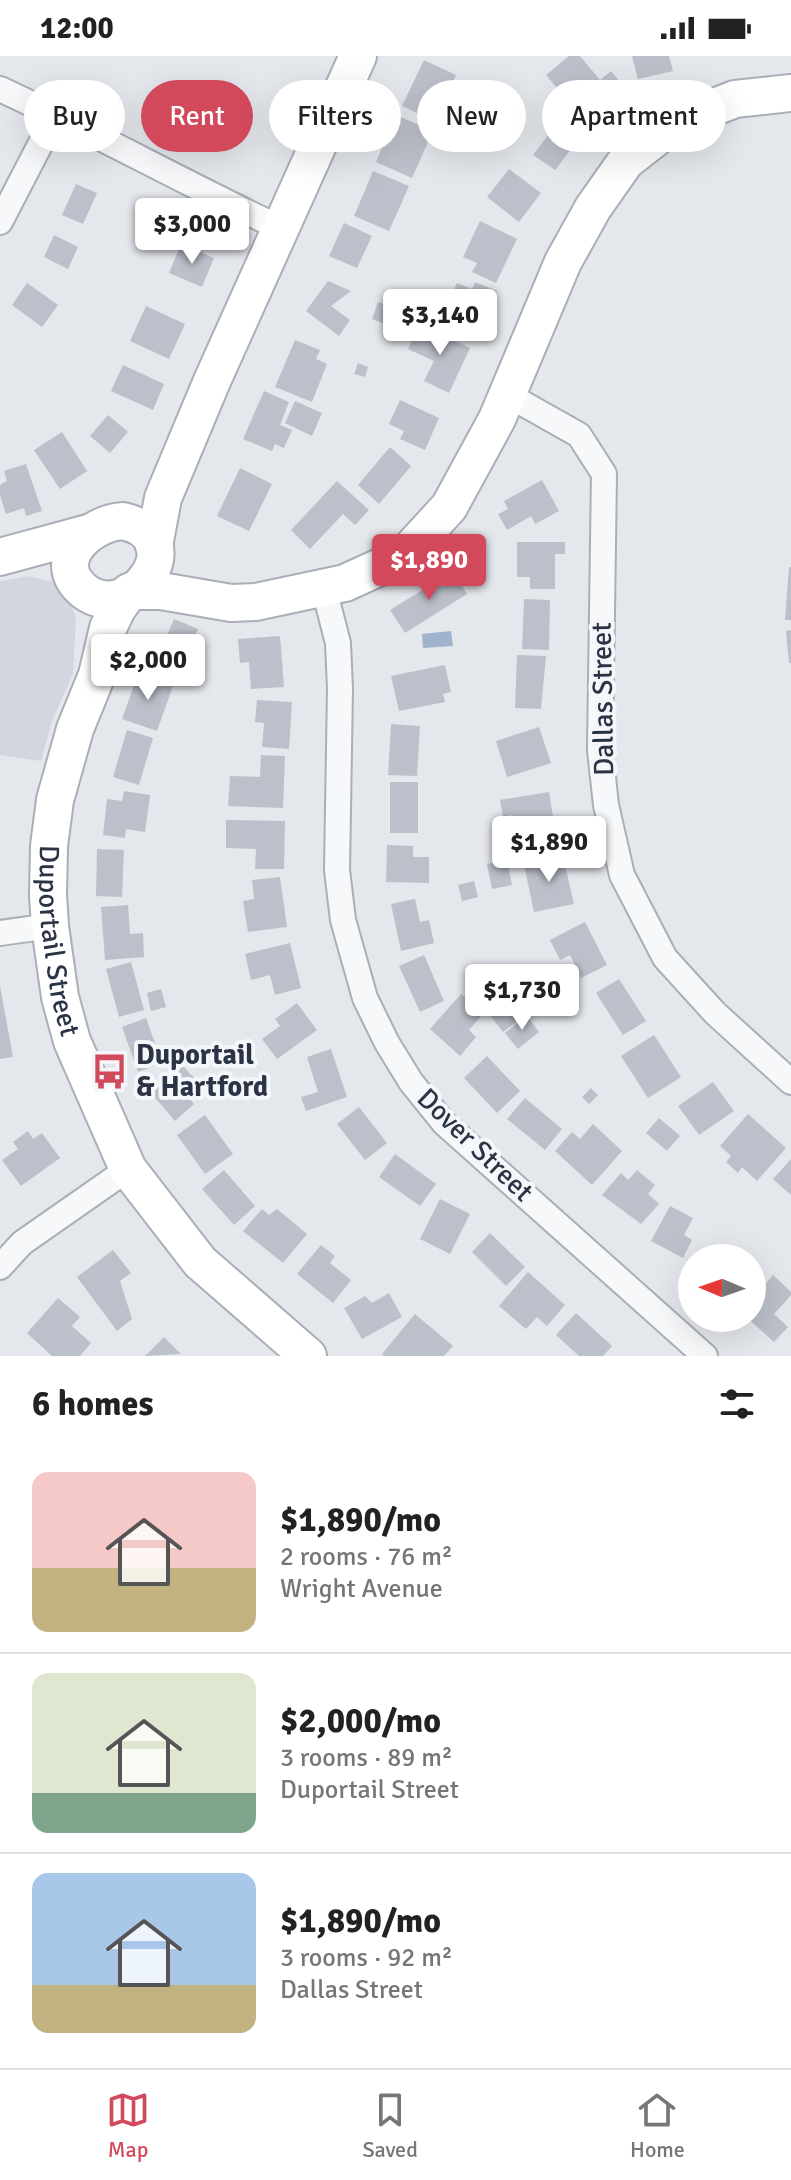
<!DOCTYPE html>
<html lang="en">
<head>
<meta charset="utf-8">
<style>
  body { margin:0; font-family:Signika,sans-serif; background:#f2f2f2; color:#222; height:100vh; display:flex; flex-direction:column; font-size:30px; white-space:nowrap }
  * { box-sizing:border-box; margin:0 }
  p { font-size:26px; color:#767676 }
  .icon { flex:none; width:44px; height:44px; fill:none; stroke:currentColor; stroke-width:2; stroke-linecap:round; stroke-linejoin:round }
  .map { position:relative; height:1300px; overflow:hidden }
  .panel { display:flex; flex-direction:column; background:#fff; flex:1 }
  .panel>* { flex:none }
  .guide { position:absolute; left:24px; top:24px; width:744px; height:72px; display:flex; gap:16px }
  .needle { width:52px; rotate:272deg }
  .fabs { position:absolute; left:678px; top:1188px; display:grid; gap:16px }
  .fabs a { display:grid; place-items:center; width:88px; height:88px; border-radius:50%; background:#fff; box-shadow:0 8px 32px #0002; font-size:40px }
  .price { position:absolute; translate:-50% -68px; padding:0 18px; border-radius:8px; background:#fff; color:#222; font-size:26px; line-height:52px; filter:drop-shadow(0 2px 4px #0008) }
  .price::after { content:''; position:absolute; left:50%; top:48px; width:24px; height:18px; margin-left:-12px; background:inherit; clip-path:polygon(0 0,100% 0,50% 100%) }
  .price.current { background:#d1495b; color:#fff }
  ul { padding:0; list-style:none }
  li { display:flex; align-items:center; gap:24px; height:200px; padding:0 32px }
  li+li { border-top:2px solid #e0e0e0 }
  li span { display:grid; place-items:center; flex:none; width:224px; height:160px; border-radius:16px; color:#555 }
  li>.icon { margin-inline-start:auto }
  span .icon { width:96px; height:96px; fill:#fffc; stroke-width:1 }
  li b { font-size:34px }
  h2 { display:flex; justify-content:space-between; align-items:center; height:96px; padding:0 32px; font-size:34px }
  .pill { padding:0 28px; border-radius:36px; background:#fff; box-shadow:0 8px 32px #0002; font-size:28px; line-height:72px }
  .pill.current { background:#d1495b; color:#fff }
  .status { display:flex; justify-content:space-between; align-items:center; height:56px; padding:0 40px; background:#fff; direction:ltr }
  .status svg { height:22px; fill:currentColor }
  .tabs { display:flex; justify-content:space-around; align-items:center; height:112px; border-top:2px solid #e0e0e0; background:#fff; font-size:22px; color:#767676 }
  .tabs a { display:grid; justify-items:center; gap:4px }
  .tabs .current { color:#d1495b }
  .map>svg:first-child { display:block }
</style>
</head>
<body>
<div class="status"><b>12:00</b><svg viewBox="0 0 49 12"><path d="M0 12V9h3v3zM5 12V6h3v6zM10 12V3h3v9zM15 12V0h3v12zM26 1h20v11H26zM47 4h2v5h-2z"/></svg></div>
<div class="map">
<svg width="791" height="1300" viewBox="0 0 791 1300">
  <rect width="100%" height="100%" fill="#e4e7ec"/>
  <path fill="#d2d6de" d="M 28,520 L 52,526 L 60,531 L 68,539 L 76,563 L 73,618 L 52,665 L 41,705 L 0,699 L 0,525 Z"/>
  <path fill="#9fb4cc" d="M 451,575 L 453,590 L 423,592 L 422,578 Z"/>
  <path fill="#bbc0ca" d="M 569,0 L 580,0 L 600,24 L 611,15 L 630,38 L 590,71 L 546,19 Z
    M 632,0 L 669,0 L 673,15 L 638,23 Z
    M 424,4 L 456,19 L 434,65 L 402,50 Z
    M 564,58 L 586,74 L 555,114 L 533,99 Z
    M 396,59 L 433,75 L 412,122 L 376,106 Z
    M 509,113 L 541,137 L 519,166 L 487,141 Z
    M 373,115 L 409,130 L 389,175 L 354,160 Z
    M 76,128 L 97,137 L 83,168 L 62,159 Z
    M 480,165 L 517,183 L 496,227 L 472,216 L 477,207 L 463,201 Z
    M 344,167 L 372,180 L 357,212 L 329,200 Z
    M 54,179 L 78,191 L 68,213 L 44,201 Z
    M 181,188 L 214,202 L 202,231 L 169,217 Z
    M 328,225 L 351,235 L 331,250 L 350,264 L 339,280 L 306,255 Z
    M 475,226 L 497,235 L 478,280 L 441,263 L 457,227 L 472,233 Z
    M 27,227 L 58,249 L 42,271 L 12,249 Z
    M 378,246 L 393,252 L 387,269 L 372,263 Z
    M 146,250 L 185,268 L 169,303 L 130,285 Z
    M 420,268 L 470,292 L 449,337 L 424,325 L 434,305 L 408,293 Z
    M 295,284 L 320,294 L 316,303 L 327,308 L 312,346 L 275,331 Z
    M 358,307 L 368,311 L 365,321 L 354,318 Z
    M 123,309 L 164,328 L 153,354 L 111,335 Z
    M 264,335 L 289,346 L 280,369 L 292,374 L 284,392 L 275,388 L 272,395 L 243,383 Z
    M 400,344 L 439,362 L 425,394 L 400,383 L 404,375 L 389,368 Z
    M 295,345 L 322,357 L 312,380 L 285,367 Z
    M 108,359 L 128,376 L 110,397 L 90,380 Z
    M 62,376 L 87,415 L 60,433 L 34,394 Z
    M 390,391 L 411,410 L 379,448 L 358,429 Z
    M 26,408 L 42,455 L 26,460 L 24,452 L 6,458 L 0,439 L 0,429 L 7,425 L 4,415 Z
    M 240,412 L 272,428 L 249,475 L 217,460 Z
    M 542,424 L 559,455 L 535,468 L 531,460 L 507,474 L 498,458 L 508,453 L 504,445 Z
    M 337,425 L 369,454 L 355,469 L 343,458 L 310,493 L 291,474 Z
    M 517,486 L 565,486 L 565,498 L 555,498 L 555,533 L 530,533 L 530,521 L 517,521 Z
    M 789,511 L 791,511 L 791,564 L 785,564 Z
    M 453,515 L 467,538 L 405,577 L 390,554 Z
    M 524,543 L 550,544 L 549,594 L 522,593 Z
    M 174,563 L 198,573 L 178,621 L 154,611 Z
    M 791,574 L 791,607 L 789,607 L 786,575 Z
    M 280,580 L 284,631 L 251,633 L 249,606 L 240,607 L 238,583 Z
    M 517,599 L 546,600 L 541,653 L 515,652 Z
    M 445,609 L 451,636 L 443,638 L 445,646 L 399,655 L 391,620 Z
    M 138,618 L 173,630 L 157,675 L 122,663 Z
    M 257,644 L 292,646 L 289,693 L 262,691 L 264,667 L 255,666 Z
    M 391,668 L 420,670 L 417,720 L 388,719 Z
    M 539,671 L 551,707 L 507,721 L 496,685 Z
    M 127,674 L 153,682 L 139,729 L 113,721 Z
    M 261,699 L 285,700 L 283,752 L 228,750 L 230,720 L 260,721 Z
    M 390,726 L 418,726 L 418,777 L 390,777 Z
    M 124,735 L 150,739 L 145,776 L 126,773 L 125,782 L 103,779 L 107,743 L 122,745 Z
    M 549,736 L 557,785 L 507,793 L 504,775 L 514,773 L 512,759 L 503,761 L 500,744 Z
    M 226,764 L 285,765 L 284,813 L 255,813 L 256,793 L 226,792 Z
    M 387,789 L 413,790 L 413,801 L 429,801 L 429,827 L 386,826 Z
    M 97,793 L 124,794 L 122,841 L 96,840 Z
    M 563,800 L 574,848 L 534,856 L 524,809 Z
    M 507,804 L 512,829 L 492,833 L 487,808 Z
    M 280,821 L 287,871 L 248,876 L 243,845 L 254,843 L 252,824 Z
    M 474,825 L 478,841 L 462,845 L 458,829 Z
    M 415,843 L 420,866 L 429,864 L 434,887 L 401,895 L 391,848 Z
    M 128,849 L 130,878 L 143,877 L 144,901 L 105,904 L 101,851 Z
    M 585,866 L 607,909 L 581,922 L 570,899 L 560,904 L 550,884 Z
    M 290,887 L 301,932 L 275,939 L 270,919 L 251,924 L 245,898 Z
    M 424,899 L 444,945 L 420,956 L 399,910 Z
    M 131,906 L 144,954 L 119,961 L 106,913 Z
    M 619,923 L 646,965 L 623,979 L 596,937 Z
    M 0,930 L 13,1001 L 0,1003 Z
    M 508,931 L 528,957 L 503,976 L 483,950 Z
    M 161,933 L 166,951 L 151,955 L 147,937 Z
    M 461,938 L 483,958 L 469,974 L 476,981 L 460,1000 L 430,973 Z
    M 297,947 L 317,974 L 277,1003 L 262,983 L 280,970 L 275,963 Z
    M 526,959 L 539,976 L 518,993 L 505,977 Z
    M 146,962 L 162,1007 L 138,1016 L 122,971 Z
    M 654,979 L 681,1021 L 648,1042 L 621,1000 Z
    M 331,993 L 347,1041 L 306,1055 L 301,1041 L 318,1036 L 307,1001 Z
    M 487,1000 L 520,1035 L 497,1057 L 464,1022 Z
    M 183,1010 L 194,1022 L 184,1036 L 194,1048 L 175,1065 L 151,1037 Z
    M 713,1026 L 734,1055 L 699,1079 L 678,1050 Z
    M 591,1032 L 598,1039 L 589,1048 L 582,1041 Z
    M 525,1042 L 562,1073 L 545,1094 L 507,1063 Z
    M 359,1051 L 387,1087 L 365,1104 L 337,1068 Z
    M 748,1058 L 786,1092 L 757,1125 L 742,1111 L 738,1117 L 726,1106 L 731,1100 L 720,1090 Z
    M 205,1059 L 233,1098 L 205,1118 L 177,1079 Z
    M 659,1062 L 680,1080 L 667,1095 L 646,1077 Z
    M 593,1068 L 622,1095 L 592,1129 L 555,1095 L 572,1076 L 580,1083 Z
    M 28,1075 L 33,1083 L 42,1077 L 60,1102 L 21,1130 L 2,1104 L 18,1093 L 13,1086 Z
    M 395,1098 L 436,1128 L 420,1150 L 379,1121 Z
    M 791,1103 L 791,1139 L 773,1123 Z
    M 224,1114 L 255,1150 L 234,1169 L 202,1133 Z
    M 637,1114 L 655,1129 L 648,1138 L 659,1148 L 641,1168 L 602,1139 L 621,1117 L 628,1124 Z
    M 440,1143 L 470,1158 L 450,1198 L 420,1183 Z
    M 670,1150 L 693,1162 L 684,1179 L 692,1184 L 683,1202 L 651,1185 Z
    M 262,1153 L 269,1159 L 277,1153 L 307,1178 L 283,1207 L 243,1175 Z
    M 490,1177 L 525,1211 L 506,1230 L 472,1196 Z
    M 321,1189 L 335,1200 L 330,1207 L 351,1224 L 333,1247 L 297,1218 Z
    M 113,1194 L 131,1217 L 120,1225 L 132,1263 L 117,1275 L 77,1221 Z
    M 528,1216 L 565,1249 L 547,1270 L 537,1261 L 526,1273 L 499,1250 Z
    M 773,1219 L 791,1236 L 791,1239 L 774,1258 L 788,1271 L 774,1286 L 747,1262 L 752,1262 L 752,1243 Z
    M 389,1237 L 402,1261 L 362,1283 L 344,1252 L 365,1240 L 372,1247 Z
    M 58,1242 L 80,1261 L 72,1270 L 91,1287 L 80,1300 L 52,1300 L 27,1277 Z
    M 576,1257 L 612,1290 L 603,1300 L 579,1300 L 556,1279 Z
    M 415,1258 L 453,1290 L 444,1300 L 384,1300 L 382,1298 Z
    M 164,1281 L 181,1298 L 145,1300 Z"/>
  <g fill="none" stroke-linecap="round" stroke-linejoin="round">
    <defs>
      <path id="street" d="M 0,33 C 95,77 187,128 282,173
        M 0,166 L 56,58
        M 508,339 L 579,379 L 604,418 L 600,694 L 606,749 L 622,819 L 665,902 L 715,957 L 791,1026
        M 324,533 L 338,587 L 340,633 L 337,814 L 343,864 L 365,942 L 387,987 L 411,1026 L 444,1067 L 705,1300
        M 0,877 L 50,870
        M 0,1211 L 22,1187 L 128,1113"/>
      <g id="secondary">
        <path d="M 123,465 C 196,482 130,571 84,535 C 48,505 89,467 123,465 Z"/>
        <path d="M 154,490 L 163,442 L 212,325 L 358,0"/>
        <path d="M 0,501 L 88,477"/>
        <path d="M 132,535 L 161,535 L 231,547 L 256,546 L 345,527 L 404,500 L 449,451 L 497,363 L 563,206 L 593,152 L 626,105 L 676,66 L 735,43 L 791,37"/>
        <path id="s1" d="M 129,536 L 117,553 L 108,572 L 97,619 L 75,673 L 55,744 L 49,790 L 48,839 L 50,870 L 60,941 L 72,985 L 128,1113 L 200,1206 L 308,1300"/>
      </g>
    </defs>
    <use href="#street" stroke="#a9aeb7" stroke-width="28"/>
    <use href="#secondary" stroke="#a9aeb7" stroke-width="40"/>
    <use href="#street" stroke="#f7f8fa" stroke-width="24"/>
    <use href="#secondary" stroke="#fff" stroke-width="36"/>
  </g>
  <defs>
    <symbol id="bus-bare" viewBox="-9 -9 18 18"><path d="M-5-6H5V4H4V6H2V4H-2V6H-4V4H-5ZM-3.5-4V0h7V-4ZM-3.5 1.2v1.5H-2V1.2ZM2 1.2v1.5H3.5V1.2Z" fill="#d1495b" stroke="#f4f6f9" stroke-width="2.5" paint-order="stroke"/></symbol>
  </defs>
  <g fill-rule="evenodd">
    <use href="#bus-bare" x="84" y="990" width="51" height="51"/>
  </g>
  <g text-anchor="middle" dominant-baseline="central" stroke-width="8" stroke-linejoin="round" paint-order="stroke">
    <g font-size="28" fill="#2b3445" stroke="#f4f6f9">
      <text transform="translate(603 643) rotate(-91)">Dallas Street</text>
      <text stroke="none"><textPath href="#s1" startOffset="364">Duportail Street</textPath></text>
      <text transform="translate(475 1089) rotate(44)">Dover Street</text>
    </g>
    <g font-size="28" font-weight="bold" fill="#2b3445" stroke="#f4f6f9" text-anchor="start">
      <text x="136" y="999">Duportail<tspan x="136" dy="32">&amp; Hartford</tspan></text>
    </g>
  </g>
</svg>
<div class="fabs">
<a><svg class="needle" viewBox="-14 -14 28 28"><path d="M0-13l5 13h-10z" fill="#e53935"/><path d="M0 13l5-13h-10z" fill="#767676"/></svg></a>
</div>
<b class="price" style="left:192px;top:210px">$3,000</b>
<b class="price" style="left:440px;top:301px">$3,140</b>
<b class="price current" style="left:429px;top:546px">$1,890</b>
<b class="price" style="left:148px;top:646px">$2,000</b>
<b class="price" style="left:549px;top:828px">$1,890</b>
<b class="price" style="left:522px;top:976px">$1,730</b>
<div class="guide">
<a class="pill">Buy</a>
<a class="pill current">Rent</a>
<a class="pill">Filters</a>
<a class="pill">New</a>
<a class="pill">Apartment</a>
</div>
</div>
<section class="panel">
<h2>6 homes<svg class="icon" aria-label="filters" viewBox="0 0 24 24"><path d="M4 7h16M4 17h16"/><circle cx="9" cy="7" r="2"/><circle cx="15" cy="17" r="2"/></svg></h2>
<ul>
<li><span style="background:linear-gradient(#f6c9c9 60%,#c2b280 0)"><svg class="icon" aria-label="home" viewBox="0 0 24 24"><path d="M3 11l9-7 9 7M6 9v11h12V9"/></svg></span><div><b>$1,890/mo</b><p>2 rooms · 76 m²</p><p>Wright Avenue</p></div></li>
<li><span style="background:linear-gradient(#dfe7d0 75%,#7fa58c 0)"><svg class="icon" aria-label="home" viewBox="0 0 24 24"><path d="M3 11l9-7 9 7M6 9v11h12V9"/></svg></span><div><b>$2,000/mo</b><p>3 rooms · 89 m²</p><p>Duportail Street</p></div></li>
<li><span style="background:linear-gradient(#a9c7e8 70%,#c2b280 0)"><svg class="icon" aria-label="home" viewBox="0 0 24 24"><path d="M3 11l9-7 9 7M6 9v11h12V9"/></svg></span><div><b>$1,890/mo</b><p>3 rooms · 92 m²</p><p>Dallas Street</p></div></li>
</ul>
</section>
<nav class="tabs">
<a class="current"><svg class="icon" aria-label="map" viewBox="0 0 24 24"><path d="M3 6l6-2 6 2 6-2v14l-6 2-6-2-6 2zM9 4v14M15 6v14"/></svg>Map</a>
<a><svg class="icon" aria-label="saved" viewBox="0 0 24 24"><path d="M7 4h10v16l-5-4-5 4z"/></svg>Saved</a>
<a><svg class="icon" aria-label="home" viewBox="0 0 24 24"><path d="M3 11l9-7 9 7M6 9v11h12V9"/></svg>Home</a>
</nav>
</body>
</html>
